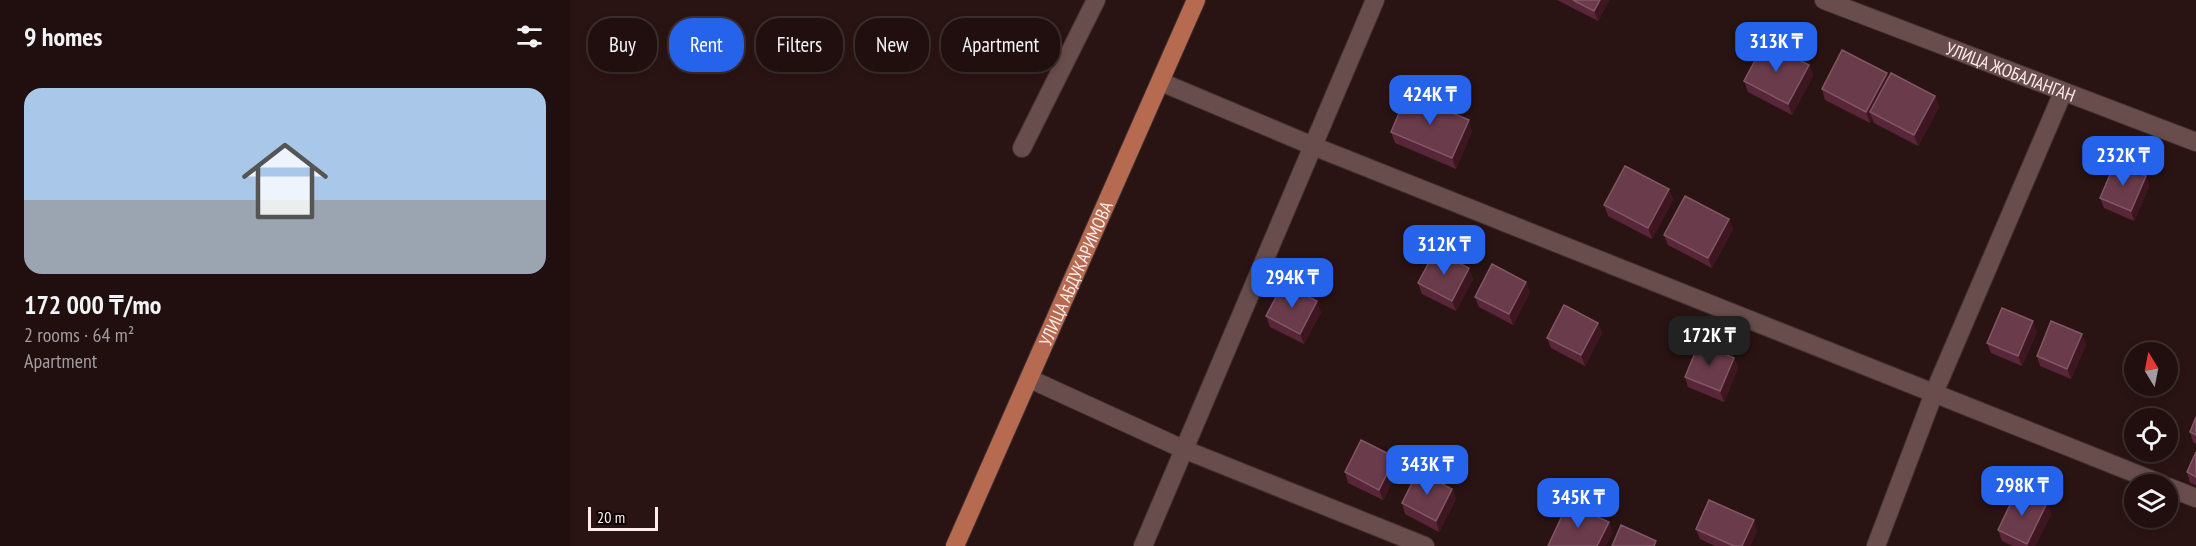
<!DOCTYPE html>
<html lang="en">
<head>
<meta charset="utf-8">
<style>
  body { margin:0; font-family:"PT Sans Narrow",sans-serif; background:#281817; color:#f1f3f6; height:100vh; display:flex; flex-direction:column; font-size:22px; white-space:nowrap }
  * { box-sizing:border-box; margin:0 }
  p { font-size:20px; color:#a29c9e }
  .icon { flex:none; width:33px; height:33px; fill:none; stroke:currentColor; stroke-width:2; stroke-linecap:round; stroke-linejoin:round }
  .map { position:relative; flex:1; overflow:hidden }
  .drawer { display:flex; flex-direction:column; background:#200f0e; width:570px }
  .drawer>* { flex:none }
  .banner { position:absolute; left:18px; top:18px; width:570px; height:54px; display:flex; gap:12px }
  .needle { width:39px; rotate:350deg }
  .controls { position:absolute; left:1554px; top:342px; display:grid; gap:12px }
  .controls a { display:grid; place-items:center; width:54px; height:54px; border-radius:50%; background:#200f0e; box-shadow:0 3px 9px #0003,0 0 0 2px #3d2f2e; font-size:30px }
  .scale { position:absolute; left:18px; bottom:15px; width:70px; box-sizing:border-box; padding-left:6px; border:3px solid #feedec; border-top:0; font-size:16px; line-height:21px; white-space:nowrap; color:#feedec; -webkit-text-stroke:4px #0c0404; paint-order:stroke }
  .price { position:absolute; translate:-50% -51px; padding:0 14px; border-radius:12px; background:#2563eb; color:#fff; font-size:20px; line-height:39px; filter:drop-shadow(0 2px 3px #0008) }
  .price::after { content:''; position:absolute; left:50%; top:36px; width:18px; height:14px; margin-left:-9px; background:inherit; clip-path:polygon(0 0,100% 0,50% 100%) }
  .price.current { background:#222; color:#fff }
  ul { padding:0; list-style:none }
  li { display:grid; align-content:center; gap:12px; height:318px; padding:0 24px }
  li span { display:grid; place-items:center; height:186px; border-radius:18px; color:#555 }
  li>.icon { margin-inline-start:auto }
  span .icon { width:108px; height:108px; fill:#fffc; stroke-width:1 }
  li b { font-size:26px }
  h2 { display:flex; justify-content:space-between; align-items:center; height:72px; padding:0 24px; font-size:26px }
  .chip { padding:0 21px; border-radius:24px; background:#200f0e; box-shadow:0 3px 9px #0003,0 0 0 2px #3d2f2e; font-size:21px; line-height:54px }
  .chip.current { background:#2563eb; color:#fff }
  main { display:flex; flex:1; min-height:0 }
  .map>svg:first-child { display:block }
</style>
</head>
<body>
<main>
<section class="drawer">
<h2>9 homes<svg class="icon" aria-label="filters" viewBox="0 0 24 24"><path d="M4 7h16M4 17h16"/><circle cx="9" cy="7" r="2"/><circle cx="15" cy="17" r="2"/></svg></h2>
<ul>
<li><span style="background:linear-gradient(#a9c7e8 60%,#9aa5b1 0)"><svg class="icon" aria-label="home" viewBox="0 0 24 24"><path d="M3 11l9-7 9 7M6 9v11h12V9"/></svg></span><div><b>172 000 ₸/mo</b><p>2 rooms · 64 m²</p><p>Apartment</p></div></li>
</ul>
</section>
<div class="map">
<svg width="1626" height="546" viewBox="0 0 1626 546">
  <rect width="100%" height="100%" fill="#2a1413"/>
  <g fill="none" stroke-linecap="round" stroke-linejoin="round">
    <defs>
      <g id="minor">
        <path id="s1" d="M 1254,0 L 1626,142"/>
        <path d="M 591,82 L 743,146 L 1592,484"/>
        <path d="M 452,148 L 526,0"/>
        <path d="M 460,379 L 613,449 L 855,546"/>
        <path d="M 1598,487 L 1626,498"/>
        <path d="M 573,546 L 805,0"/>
        <path d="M 1306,546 L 1364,393 L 1493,92"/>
      </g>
      <g id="major">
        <path id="s2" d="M 385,546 L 626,0"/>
      </g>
    </defs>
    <use href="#minor" stroke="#413131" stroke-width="20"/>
    <use href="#major" stroke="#413131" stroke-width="20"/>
    <use href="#minor" stroke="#684d4c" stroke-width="18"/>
    <use href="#major" stroke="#b66a50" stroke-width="18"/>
  </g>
  <path fill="#582638" d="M 987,0 L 1039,0 L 1028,21 Z
    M 1239,65 L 1243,76 L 1222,115 L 1178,92 L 1174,81 Z
    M 1318,78 L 1365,96 L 1369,107 L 1348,146 L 1304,123 L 1302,118 L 1300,123 L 1255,100 L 1252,89 Z
    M 902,131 L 886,169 L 825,143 L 821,132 Z
    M 1576,176 L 1579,187 L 1564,221 L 1534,208 L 1530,198 Z
    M 1099,189 L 1103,200 L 1082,239 L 1038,216 L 1034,205 Z
    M 1159,219 L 1163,229 L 1142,268 L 1098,245 L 1094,235 Z
    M 903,279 L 886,311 L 852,294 L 848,283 Z
    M 960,292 L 943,325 L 909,307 L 905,297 Z
    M 751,312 L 734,344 L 700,327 L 696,316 Z
    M 1028,323 L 1032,333 L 1015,366 L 981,348 L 977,338 Z
    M 1467,332 L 1452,366 L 1421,353 L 1417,343 Z
    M 1512,334 L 1516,345 L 1501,379 L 1470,366 L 1467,356 Z
    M 1164,358 L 1168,368 L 1154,402 L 1118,387 L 1115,377 Z
    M 1626,417 L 1626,444 L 1623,442 L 1620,432 Z
    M 1626,452 L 1626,485 L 1620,483 L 1617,472 Z
    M 825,457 L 829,468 L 813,500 L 778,483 L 775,472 Z
    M 882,489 L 886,499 L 869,532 L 835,514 L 832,503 Z
    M 1477,503 L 1481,514 L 1465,546 L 1443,546 L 1432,541 L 1428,530 Z
    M 1126,529 L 1187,531 L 1180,546 L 1145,546 L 1130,539 Z"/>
  <path fill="#3e1621" d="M 1030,0 L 1039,0 L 1028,21 L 1024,11 Z
    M 1239,65 L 1243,76 L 1222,115 L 1218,104 Z
    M 1317,73 L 1320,84 L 1300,112 L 1302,118 L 1300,123 L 1296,112 Z
    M 1365,96 L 1369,107 L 1348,146 L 1344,135 Z
    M 899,120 L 902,131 L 886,169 L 882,158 Z
    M 1576,176 L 1579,187 L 1564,221 L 1561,211 Z
    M 1099,189 L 1103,200 L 1082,239 L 1078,228 Z
    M 1159,219 L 1163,229 L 1142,268 L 1138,258 Z
    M 899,268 L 903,279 L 886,311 L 882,301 Z
    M 956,282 L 960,292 L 943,325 L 939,314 Z
    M 747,301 L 751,312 L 734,344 L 730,334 Z
    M 1463,321 L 1467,332 L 1452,366 L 1448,356 Z
    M 1028,323 L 1032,333 L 1015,366 L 1011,355 Z
    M 1512,334 L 1516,345 L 1501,379 L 1497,369 Z
    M 1164,358 L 1168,368 L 1154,402 L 1150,391 Z
    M 825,457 L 829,468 L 813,500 L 809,490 Z
    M 882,489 L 886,499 L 869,532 L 866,521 Z
    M 1477,503 L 1481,514 L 1465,546 L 1458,546 L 1457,544 Z
    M 1184,520 L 1187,531 L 1180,546 L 1172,546 Z
    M 1039,522 L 1043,533 L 1036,546 L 1027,546 Z"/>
  <path fill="#6a3b4b" stroke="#815764" stroke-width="1.5" d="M 1003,0 L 1030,0 L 1024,11 Z
    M 1195,42 L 1239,65 L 1218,104 L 1174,81 Z
    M 1272,50 L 1317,73 L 1296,112 L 1252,89 Z
    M 1321,73 L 1365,96 L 1344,135 L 1300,112 Z
    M 837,94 L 899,120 L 882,158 L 821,132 Z
    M 1545,163 L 1576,176 L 1561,211 L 1530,198 Z
    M 1055,166 L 1099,189 L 1078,228 L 1034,205 Z
    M 1115,196 L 1159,219 L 1138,258 L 1094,235 Z
    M 865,251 L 899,268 L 882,301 L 848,283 Z
    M 922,264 L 956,282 L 939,314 L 905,297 Z
    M 713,284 L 747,301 L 730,334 L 696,316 Z
    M 994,305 L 1028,323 L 1011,355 L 977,338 Z
    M 1432,308 L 1463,321 L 1448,356 L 1417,343 Z
    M 1481,321 L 1512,334 L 1497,369 L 1467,356 Z
    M 1129,343 L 1164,358 L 1150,391 L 1115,377 Z
    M 1626,417 L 1626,435 L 1620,432 Z
    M 791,440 L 825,457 L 809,490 L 775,472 Z
    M 1626,452 L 1626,477 L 1617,472 Z
    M 848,471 L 882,489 L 866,521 L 832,503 Z
    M 1447,490 L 1477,503 L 1457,544 L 1428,530 Z
    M 1139,500 L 1184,520 L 1172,546 L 1164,546 L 1126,529 Z
    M 998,503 L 1039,522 L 1027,546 L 978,546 Z
    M 1051,525 L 1086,541 L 1084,546 L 1042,546 Z"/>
  <g text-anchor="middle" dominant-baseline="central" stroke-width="4.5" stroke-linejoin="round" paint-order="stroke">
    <g font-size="18" fill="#feedec" stroke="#0c0404">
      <text stroke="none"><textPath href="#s1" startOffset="200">УЛИЦА ЖОБАЛАНГАН</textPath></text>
      <text stroke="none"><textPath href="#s2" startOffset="298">УЛИЦА АБДУКАРИМОВА</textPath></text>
    </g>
  </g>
</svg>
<div class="controls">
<a><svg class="needle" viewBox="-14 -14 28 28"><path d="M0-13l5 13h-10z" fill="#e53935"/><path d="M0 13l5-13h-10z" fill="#a29c9e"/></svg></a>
<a><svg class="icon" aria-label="locate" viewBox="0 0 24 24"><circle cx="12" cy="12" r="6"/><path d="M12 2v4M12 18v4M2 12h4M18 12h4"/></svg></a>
<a><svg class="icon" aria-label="layers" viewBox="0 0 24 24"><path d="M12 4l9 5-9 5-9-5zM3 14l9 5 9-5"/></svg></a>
</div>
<div class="scale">20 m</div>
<b class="price" style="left:1206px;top:73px">313K ₸</b>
<b class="price" style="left:860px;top:126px">424K ₸</b>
<b class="price" style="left:1553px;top:187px">232K ₸</b>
<b class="price" style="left:874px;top:276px">312K ₸</b>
<b class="price" style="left:722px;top:309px">294K ₸</b>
<b class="price current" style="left:1139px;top:367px">172K ₸</b>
<b class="price" style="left:857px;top:496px">343K ₸</b>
<b class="price" style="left:1452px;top:517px">298K ₸</b>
<b class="price" style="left:1008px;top:529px">345K ₸</b>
<div class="banner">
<a class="chip">Buy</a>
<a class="chip current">Rent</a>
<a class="chip">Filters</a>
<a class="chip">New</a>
<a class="chip">Apartment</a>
</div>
</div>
</main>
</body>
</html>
